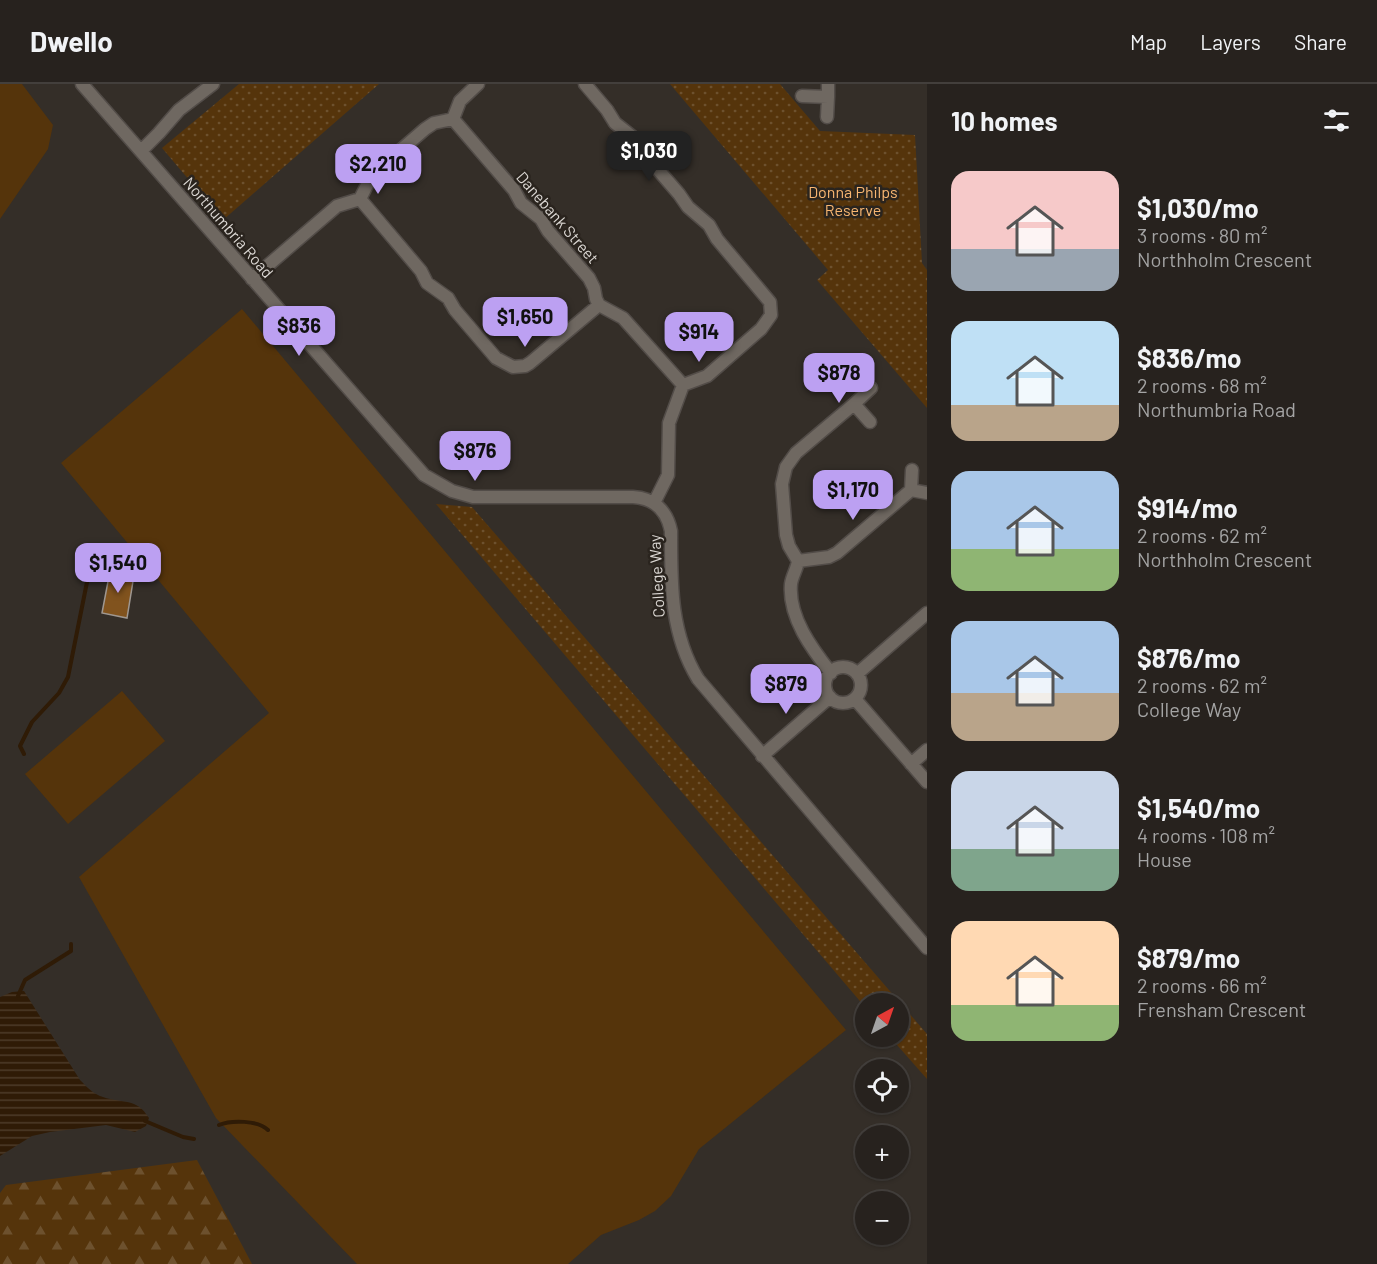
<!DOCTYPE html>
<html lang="en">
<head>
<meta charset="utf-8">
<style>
  body { margin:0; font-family:Barlow,sans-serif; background:#2f2a27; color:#f1f3f6; height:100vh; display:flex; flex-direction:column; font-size:22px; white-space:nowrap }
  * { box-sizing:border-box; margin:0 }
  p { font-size:20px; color:#a4a4a4 }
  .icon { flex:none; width:33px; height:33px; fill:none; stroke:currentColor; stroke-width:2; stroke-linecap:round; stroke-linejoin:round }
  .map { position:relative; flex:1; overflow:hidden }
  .drawer { display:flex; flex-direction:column; background:#27221e; width:450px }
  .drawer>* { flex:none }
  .needle { width:39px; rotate:40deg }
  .buttons { position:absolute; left:855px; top:909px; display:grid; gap:12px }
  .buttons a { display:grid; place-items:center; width:54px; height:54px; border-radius:50%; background:#27221e; box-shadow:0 2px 4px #0004,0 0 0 2px #433f3c; font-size:30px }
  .price { position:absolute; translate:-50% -51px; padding:0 14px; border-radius:12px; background:#bca0f2; color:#111; font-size:20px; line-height:39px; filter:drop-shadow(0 2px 3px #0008) }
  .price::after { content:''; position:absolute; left:50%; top:36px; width:18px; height:14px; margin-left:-9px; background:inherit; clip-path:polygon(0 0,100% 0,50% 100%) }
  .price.selected { background:#222; color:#fff }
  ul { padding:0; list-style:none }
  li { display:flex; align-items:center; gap:18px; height:150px; padding:0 24px }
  li span { display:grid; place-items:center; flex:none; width:168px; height:120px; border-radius:18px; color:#555 }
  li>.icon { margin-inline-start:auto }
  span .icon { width:72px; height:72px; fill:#fffc; stroke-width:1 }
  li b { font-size:26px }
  h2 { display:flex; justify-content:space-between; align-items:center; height:72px; padding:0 24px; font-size:26px }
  header { display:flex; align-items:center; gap:36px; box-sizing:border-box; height:84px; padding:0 30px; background:#27221e; border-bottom:2px solid #433f3c }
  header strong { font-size:28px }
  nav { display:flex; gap:33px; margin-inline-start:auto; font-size:21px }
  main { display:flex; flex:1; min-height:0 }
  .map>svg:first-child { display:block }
</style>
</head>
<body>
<header>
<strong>Dwello</strong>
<nav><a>Map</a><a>Layers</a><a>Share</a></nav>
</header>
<main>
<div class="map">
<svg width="927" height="1180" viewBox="0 0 927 1180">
  <defs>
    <pattern id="grass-dots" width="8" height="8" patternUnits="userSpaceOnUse" patternTransform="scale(1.5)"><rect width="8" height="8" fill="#55340b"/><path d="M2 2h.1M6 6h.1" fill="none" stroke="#6d512e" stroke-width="1.8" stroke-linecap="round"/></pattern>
    <pattern id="forest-firs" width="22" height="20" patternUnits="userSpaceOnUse" patternTransform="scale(1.5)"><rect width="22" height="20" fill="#55340b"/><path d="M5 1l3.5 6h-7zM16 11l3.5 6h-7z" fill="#6d512e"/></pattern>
    <pattern id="water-rules" width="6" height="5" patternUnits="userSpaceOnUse" patternTransform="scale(1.5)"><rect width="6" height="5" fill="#2f1b06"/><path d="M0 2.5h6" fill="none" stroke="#4d3b29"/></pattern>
  </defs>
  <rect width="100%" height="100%" fill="#342e28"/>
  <path fill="url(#grass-dots)" d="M 239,0 L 379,0 L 223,136 L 162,64 Z
    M 670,0 L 780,0 L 820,47 L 915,51 L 922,179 L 927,186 L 927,324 L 817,196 L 828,186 Z
    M 436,420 L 472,423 L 927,950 L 927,995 L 890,953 L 898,952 L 898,920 L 866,920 L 865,923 Z"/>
  <path fill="url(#forest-firs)" d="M 197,1076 L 252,1180 L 0,1180 L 0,1109 L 6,1101 Z"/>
  <path fill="#55340b" d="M 0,0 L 22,0 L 53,41 L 48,65 L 0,135 Z
    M 242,225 L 846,946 L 699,1065 L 671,1112 L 655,1127 L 639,1136 L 601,1151 L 568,1180 L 357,1180 L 216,1034 L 79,793 L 269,629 L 61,379 Z
    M 122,607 L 165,657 L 68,740 L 25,690 Z"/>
  <path fill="url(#water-rules)" d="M 24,907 L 80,996 C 87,1003 93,1010 103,1013 C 123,1020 136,1013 149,1034 L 146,1042 L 135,1048 L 106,1041 L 50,1048 L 32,1052 L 0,1072 L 0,913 L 12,908 Z"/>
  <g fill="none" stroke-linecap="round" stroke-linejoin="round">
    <path stroke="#2f1b06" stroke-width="4" d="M 24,670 L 20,662 L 32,638 L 59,609 L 68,593 L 89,488
      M 18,912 L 25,896 L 71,867 L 71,860
      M 145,1037 L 183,1053 L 194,1055
      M 219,1041 C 231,1036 258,1036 268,1046"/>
  </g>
  <path fill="#81531e" stroke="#9f9790" stroke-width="1.5" d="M 110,487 L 134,491 L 127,534 L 102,529 Z"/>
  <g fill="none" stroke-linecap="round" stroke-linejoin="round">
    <defs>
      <path id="minor" d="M 82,0 L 424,391 L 452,407 L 473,413 L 633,413 C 654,414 667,427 671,447 C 671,499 670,549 698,595 L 927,864
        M 585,0 L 607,26 L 615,39 L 634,54 L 641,66 L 679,110 L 688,123 L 709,141 L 717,155 L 770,218 L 771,231 L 761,245 L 707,292 L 683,301 L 669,339 L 668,391 L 654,419
        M 802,12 L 828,13 L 827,33
        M 828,13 L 828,0
        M 453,35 L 514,106 L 521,119 L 541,135 L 548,147 L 589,194 L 594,204 L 596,215 L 599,221 L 623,234 L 683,301
        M 141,67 L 159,49 L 179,26 L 213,0
        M 360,115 L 421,187 L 427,199 L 448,214 L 455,226 L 496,274 L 513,283 L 525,282 L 530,279 L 599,221
        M 252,195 L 337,122 L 360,115 L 372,91 L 425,45 L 434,39 L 453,35 L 460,17 L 478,0
        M 870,338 L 854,320 L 871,304
        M 912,386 L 911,406 L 927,409
        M 798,477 L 829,473 L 837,469 L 911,406
        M825 601a18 18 0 1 1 36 0a18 18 0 1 1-36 0Z
        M 831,589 C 812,565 788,533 791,500 C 792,492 797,485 798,477 L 789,462 L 786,451 L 782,400 L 786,383 L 796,369 L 854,320
        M 857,590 L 927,529
        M 855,615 L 927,698
        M 762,672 L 830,613
        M 911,680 L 927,666"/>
    </defs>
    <use href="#minor" stroke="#524c48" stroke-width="15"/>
    <use href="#minor" stroke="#6f6861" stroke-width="12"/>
  </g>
  <g text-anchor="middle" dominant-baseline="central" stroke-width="5" stroke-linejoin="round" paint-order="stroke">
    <g font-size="16" fill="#f8b671" stroke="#2a241e">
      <text x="853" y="107">Donna Philps<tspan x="853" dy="18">Reserve</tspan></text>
    </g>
    <g font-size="16" fill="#dcd8d4" stroke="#2a241e">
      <text transform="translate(558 133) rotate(49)">Danebank Street</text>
      <text transform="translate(229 143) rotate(49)">Northumbria Road</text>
      <text transform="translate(656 492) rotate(-93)">College Way</text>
    </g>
  </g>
</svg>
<div class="buttons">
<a><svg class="needle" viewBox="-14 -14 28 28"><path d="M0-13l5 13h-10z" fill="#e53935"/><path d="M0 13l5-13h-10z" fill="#a4a4a4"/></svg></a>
<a><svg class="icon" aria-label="locate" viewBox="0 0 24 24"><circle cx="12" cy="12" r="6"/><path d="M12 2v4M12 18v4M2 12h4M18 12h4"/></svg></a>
<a>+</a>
<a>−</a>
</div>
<b class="price selected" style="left:649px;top:98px">$1,030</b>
<b class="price" style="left:378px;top:111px">$2,210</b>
<b class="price" style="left:525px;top:264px">$1,650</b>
<b class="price" style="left:299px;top:273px">$836</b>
<b class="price" style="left:699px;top:279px">$914</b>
<b class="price" style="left:839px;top:320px">$878</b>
<b class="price" style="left:475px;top:398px">$876</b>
<b class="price" style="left:853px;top:437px">$1,170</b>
<b class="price" style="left:118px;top:510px">$1,540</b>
<b class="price" style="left:786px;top:631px">$879</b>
</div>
<section class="drawer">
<h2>10 homes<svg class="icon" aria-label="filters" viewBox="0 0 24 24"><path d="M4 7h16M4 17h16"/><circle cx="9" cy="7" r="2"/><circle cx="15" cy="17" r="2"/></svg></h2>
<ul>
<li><span style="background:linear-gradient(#f6c9c9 65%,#9aa5b1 0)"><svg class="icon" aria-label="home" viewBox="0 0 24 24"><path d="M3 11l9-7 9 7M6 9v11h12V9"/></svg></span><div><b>$1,030/mo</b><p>3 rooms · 80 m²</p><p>Northholm Crescent</p></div></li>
<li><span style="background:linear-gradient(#bfe0f5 70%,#b9a48a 0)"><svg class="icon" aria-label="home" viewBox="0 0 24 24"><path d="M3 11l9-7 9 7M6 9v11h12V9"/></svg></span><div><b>$836/mo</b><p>2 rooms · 68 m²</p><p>Northumbria Road</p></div></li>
<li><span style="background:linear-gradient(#a9c7e8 65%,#8fb573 0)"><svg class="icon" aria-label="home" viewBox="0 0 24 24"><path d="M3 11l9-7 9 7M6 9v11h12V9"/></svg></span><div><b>$914/mo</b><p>2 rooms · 62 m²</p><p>Northholm Crescent</p></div></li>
<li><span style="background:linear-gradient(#a9c7e8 60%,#b9a48a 0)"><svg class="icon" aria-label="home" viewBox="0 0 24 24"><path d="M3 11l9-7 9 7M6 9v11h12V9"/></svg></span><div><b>$876/mo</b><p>2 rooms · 62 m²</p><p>College Way</p></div></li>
<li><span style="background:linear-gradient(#c9d6e8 65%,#7fa58c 0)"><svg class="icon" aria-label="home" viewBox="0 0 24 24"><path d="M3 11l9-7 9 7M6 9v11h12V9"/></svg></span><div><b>$1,540/mo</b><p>4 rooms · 108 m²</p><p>House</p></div></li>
<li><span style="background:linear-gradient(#ffd9b3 70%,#8fb573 0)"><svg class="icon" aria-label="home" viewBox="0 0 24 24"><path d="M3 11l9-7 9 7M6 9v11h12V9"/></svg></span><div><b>$879/mo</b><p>2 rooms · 66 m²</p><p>Frensham Crescent</p></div></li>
</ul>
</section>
</main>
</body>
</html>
